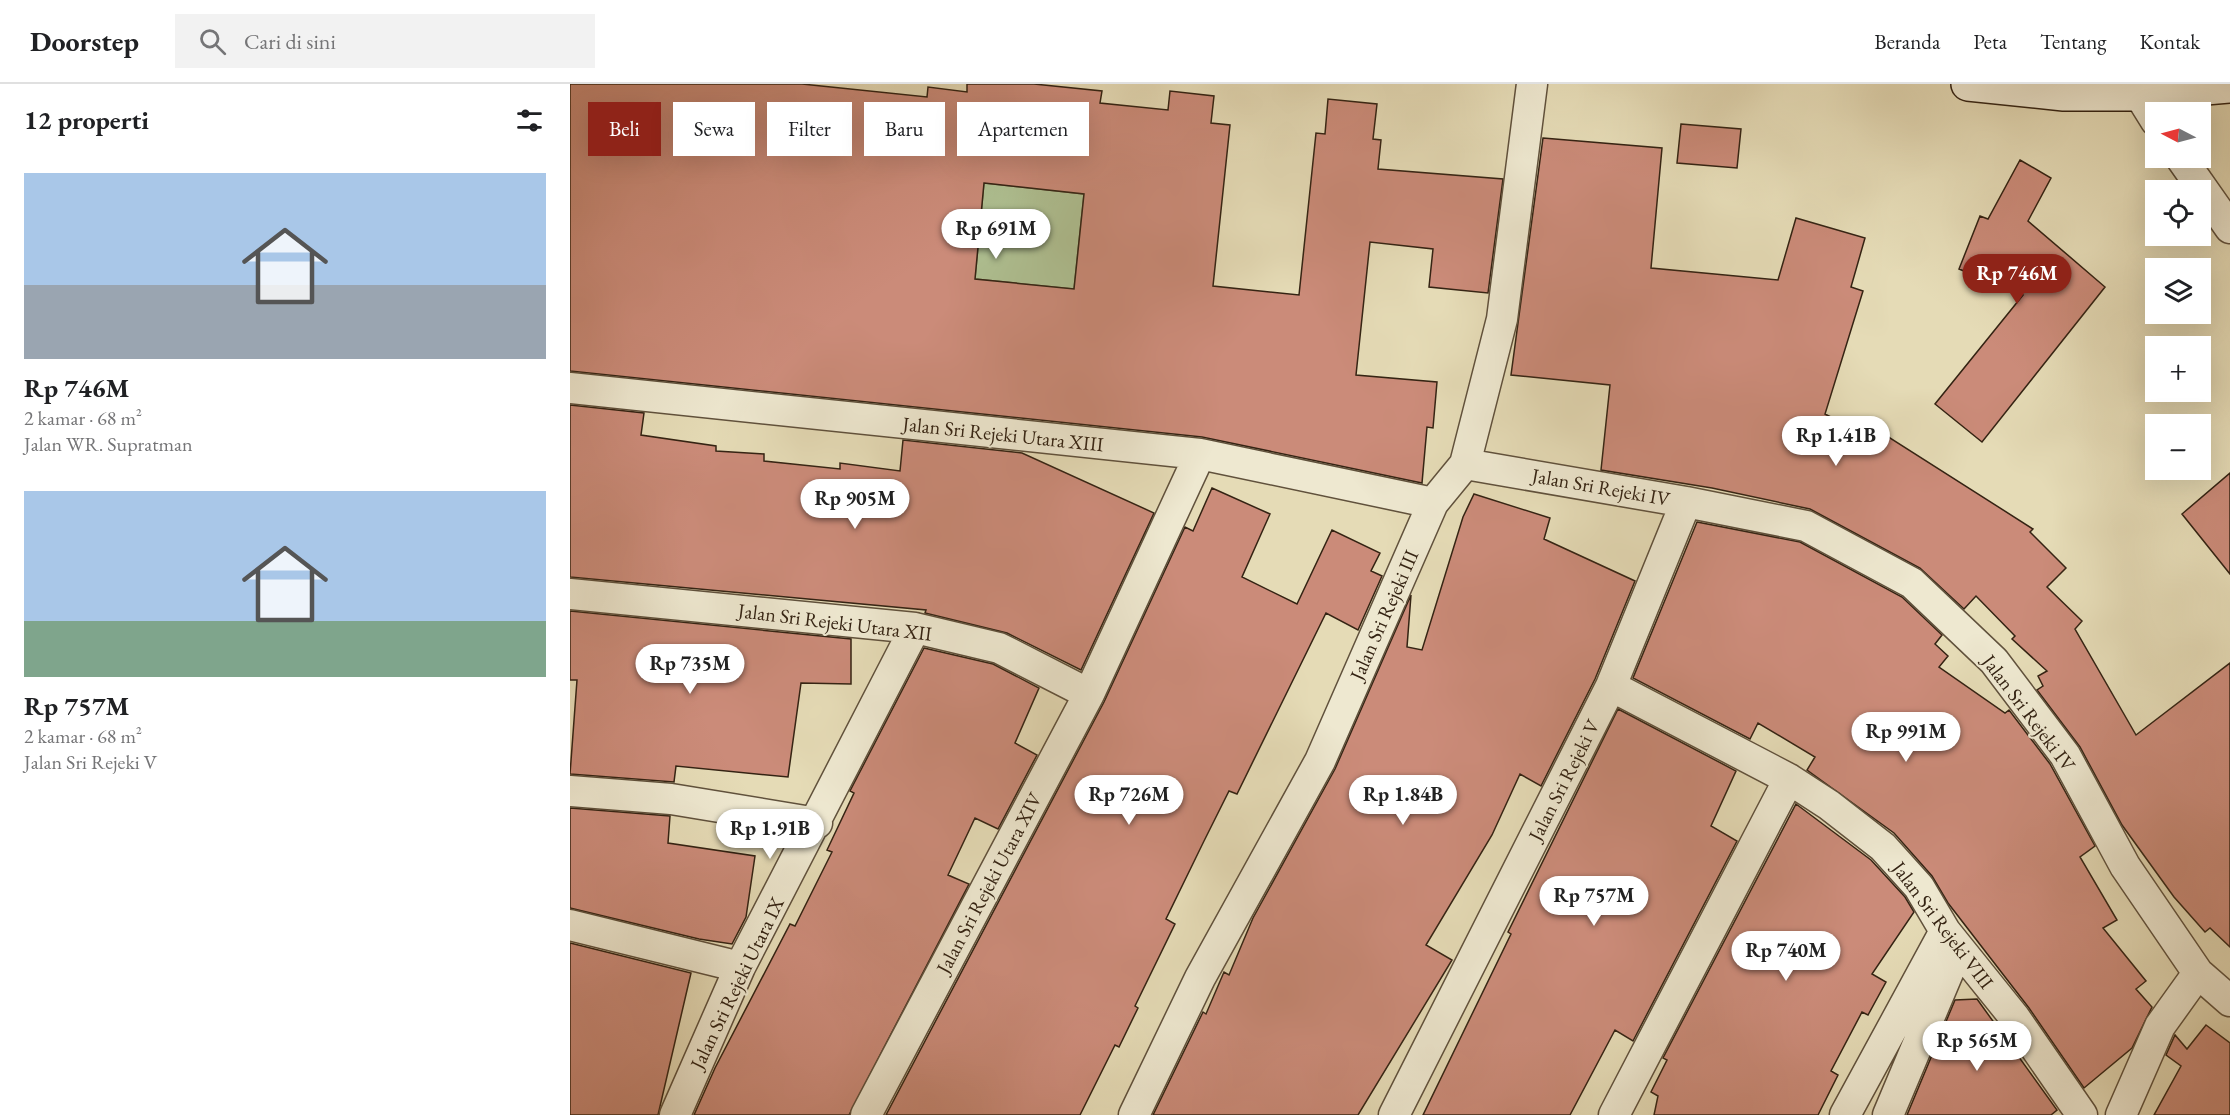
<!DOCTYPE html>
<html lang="id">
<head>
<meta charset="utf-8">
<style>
  body { margin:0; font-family:"EB Garamond",serif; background:#f2f2f2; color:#202124; height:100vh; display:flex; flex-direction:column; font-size:22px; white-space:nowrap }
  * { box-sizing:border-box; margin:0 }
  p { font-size:20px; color:#757577 }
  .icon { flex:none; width:33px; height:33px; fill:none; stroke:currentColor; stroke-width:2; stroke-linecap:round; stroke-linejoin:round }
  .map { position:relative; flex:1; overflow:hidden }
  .side { display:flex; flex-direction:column; background:#fff; width:570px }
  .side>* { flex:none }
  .hud { position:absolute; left:18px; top:18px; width:570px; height:54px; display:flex; gap:12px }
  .needle { width:39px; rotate:276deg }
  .fabs { position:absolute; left:1575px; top:18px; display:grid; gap:12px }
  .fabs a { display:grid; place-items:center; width:66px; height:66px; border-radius:0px; background:#fff; box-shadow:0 6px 24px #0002; font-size:30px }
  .price { position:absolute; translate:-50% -51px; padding:0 14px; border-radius:21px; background:#fff; color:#222; font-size:20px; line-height:39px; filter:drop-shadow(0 2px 3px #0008) }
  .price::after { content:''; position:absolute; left:50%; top:36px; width:18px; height:14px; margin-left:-9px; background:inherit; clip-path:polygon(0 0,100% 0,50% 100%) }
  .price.selected { background:#8f2418; color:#fff }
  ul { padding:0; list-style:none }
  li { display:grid; align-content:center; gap:12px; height:318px; padding:0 24px }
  li span { display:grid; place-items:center; height:186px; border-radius:0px; color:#555 }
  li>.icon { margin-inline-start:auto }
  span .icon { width:108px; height:108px; fill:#fffc; stroke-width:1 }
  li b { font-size:26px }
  h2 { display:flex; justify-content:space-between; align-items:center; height:72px; padding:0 24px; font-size:26px }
  .tag { padding:0 21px; border-radius:0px; background:#fff; box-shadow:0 6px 24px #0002; font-size:21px; line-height:54px }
  .tag.selected { background:#8f2418; color:#fff }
  header { display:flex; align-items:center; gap:36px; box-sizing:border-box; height:84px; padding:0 30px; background:#fff; border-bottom:2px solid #e0e0e0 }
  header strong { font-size:28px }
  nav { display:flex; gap:33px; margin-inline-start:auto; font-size:21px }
  .search { width:420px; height:54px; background:#f2f2f2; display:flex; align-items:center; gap:15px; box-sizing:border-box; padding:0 21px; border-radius:0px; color:#757577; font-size:22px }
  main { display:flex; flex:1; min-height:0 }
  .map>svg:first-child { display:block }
</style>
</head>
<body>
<header>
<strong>Doorstep</strong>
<div class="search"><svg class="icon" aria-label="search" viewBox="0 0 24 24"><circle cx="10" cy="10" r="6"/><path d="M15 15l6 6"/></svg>Cari di sini</div>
<nav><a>Beranda</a><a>Peta</a><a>Tentang</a><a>Kontak</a></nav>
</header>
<main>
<section class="side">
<h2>12 properti<svg class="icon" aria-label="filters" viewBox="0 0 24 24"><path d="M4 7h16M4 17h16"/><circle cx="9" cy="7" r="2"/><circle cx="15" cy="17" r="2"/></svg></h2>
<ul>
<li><span style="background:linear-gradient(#a9c7e8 60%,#9aa5b1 0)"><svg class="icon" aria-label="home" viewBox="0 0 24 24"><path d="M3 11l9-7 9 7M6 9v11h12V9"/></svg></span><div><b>Rp 746M</b><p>2 kamar · 68 m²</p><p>Jalan WR. Supratman</p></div></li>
<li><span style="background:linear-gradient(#a9c7e8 70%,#7fa58c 0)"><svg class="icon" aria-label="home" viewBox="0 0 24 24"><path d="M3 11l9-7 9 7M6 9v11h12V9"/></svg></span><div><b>Rp 757M</b><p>2 kamar · 68 m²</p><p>Jalan Sri Rejeki V</p></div></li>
</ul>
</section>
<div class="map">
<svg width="1660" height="1031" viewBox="0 0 1660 1031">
  <rect width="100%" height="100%" fill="#e5dbb6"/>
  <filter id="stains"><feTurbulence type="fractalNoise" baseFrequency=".00333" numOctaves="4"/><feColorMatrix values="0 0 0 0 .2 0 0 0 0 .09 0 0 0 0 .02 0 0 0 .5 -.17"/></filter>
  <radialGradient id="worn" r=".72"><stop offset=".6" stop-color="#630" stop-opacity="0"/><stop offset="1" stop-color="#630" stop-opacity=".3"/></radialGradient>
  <path fill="#afc193" stroke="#727253" stroke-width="1.5" d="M 414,99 L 514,110 L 504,205 L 405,195 Z"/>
  <path fill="#cb8b79" stroke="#342313" stroke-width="1.5" fill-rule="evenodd" d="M 0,0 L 232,0 L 357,13 L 358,3 L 397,8 L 397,0 L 464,0 L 532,7 L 530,19 L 598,26 L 600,7 L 644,12 L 641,39 L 660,41 L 643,202 L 729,211 L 746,49 L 755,50 L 758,15 L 807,20 L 803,55 L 811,56 L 808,85 L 933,95 L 918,209 L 859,203 L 863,165 L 800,158 L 786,291 L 867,298 L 863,344 L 857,343 L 852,399 L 632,353 L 0,287 ZM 414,99 L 514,110 L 504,205 L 405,195 Z
    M 1111,40 L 1171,45 L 1167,84 L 1107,79 Z
    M 973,54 L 1092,64 L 1081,184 L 1208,196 L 1226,134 L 1295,154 L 1281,203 L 1293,207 L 1255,330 L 1301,354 L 1306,345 L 1463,445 L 1460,448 L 1496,484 L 1477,503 L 1512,537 L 1505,545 L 1566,651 L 1660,579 L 1660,863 L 1640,844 L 1635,848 L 1604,813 L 1552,741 L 1510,663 L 1467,606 L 1473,602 L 1468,592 L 1477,587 L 1442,555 L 1445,552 L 1406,512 L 1394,525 L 1350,484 L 1240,425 L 1142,404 L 1031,386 L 1040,301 L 941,291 Z
    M 1450,76 L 1481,94 L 1458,137 L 1535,203 L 1412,358 L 1365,320 L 1453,211 L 1389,185 L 1410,132 L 1418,135 Z
    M 0,321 L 74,329 L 71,351 L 146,362 L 146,367 L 194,370 L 194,377 L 270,385 L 270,379 L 330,387 L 333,356 L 452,369 L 584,429 L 511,586 L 437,549 L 355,529 L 356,526 L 0,493 Z
    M 1660,389 L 1660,490 L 1612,430 Z
    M 642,404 L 700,430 L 672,493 L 727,520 L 762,446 L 810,469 L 801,487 L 812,492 L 788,546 L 756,529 L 667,710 L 659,707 L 634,757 L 596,835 L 605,840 L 565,922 L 568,924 L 549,963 L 545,961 L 510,1031 L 316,1031 L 534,618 L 615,443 L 623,447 Z
    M 904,410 L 980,434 L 974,455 L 1065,497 L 1025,595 L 971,702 L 950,690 L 922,751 L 856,861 L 882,876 L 788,1031 L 583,1031 L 633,928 L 636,930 L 654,888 L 659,891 L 683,834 L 765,685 L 841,511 L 837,563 L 852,566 L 893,433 Z
    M 1127,438 L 1230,458 L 1332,513 L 1372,551 L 1365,560 L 1378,572 L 1369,583 L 1435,629 L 1439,626 L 1480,680 L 1525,762 L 1510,773 L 1547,836 L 1533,844 L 1576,897 L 1566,905 L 1582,923 L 1562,964 L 1514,1004 L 1459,924 L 1378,819 L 1362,792 L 1324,749 L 1237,686 L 1245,673 L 1188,639 L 1180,655 L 1063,594 Z
    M 0,527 L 281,555 L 281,600 L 231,599 L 218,693 L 106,682 L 104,698 L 0,690 L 7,596 L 0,596 Z
    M 354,564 L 423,580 L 469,604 L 445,659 L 467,671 L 428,745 L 405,734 L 378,791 L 399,800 L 279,1031 L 124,1031 L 145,984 L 220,840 L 225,842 L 262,768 L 257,766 L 284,709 L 280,707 Z
    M 1048,625 L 1166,687 L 1141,742 L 1167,757 L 1063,957 L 1045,946 L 1000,1031 L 853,1031 L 941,850 L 938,848 Z
    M 1226,720 L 1301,776 L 1335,813 L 1344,828 L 1302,890 L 1316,898 L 1298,931 L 1292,928 L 1261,987 L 1268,991 L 1248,1031 L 1084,1031 L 1088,1012 L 1081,1008 L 1097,976 L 1093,974 Z
    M 0,724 L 100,732 L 98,759 L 185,772 L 176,833 L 162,860 L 129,855 L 0,824 Z
    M 0,859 L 121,889 L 88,1031 L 0,1031 Z
    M 1407,915 L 1487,1026 L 1481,1031 L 1337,1031 L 1385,916 Z
    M 1636,941 L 1660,959 L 1660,1031 L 1584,1031 L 1611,982 L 1596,971 L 1605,951 L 1617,965 Z"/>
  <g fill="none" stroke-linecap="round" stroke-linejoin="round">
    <defs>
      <path id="minor" d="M 1563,0 L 1586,37
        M 1611,74 L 1660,144
        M 0,304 L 630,370 L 863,419
        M 895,380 L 1116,418 L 1236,442 L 1342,499 L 1424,577 L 1495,671 L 1555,782 L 1628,889 L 1660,917
        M 0,510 L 345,544 L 429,564 L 519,610
        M 1041,602 L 1219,695 L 1259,721 L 1313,763 L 1349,803 L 1375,847 L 1445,934 L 1512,1031
        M 0,707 L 101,715 L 247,739
        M 0,841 L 170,883
        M 105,1031 L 170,883 L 345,544
        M 296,1031 L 519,610 L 630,370
        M 564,1031 L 630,894 L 750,677 L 863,419 L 895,380 L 932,235 L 962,0
        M 824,1031 L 1041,602 L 1116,418
        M 1044,1031 L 1219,695
        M 1275,1031 L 1375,847
        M 1318,1031 L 1388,865
        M 1551,1031 L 1590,942 L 1628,889"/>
      <path id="secondary" d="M 1398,0 L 1494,10 L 1567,10 L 1660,2"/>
    </defs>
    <use href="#minor" stroke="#60513c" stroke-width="33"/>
    <use href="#secondary" stroke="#342313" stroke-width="36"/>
    <use href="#minor" stroke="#eee8d0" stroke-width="30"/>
    <use href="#secondary" stroke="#eee8d0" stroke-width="33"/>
  </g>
  <g text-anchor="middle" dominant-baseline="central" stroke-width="4.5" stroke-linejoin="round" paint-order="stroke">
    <g font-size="20" fill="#342313" stroke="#eee8d0">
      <text transform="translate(433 350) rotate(6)">Jalan Sri Rejeki Utara XIII</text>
      <text transform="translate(1031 403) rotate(10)">Jalan Sri Rejeki IV</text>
      <text transform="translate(814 531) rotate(-66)">Jalan Sri Rejeki III</text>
      <text transform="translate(265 538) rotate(7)">Jalan Sri Rejeki Utara XII</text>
      <text transform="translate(1459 629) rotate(53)">Jalan Sri Rejeki IV</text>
      <text transform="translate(994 696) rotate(-63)">Jalan Sri Rejeki V</text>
      <text transform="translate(419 799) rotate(-62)">Jalan Sri Rejeki Utara XIV</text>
      <text transform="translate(1373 841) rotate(53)">Jalan Sri Rejeki VIII</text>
      <text transform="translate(167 899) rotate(-64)">Jalan Sri Rejeki Utara IX</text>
    </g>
  </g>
  <rect width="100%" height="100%" filter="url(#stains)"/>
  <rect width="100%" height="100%" fill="url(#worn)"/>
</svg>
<div class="fabs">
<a><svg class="needle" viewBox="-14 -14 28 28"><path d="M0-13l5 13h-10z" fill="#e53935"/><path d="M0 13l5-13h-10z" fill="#757577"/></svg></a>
<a><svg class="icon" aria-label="locate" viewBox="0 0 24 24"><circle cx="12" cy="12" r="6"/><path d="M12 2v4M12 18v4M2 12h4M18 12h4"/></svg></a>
<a><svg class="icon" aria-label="layers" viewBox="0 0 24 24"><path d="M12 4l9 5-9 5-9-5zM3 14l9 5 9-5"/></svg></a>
<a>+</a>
<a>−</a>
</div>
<b class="price" style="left:426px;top:176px">Rp 691M</b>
<b class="price selected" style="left:1447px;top:221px">Rp 746M</b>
<b class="price" style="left:1266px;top:383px">Rp 1.41B</b>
<b class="price" style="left:285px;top:446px">Rp 905M</b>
<b class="price" style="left:120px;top:611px">Rp 735M</b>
<b class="price" style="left:1336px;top:679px">Rp 991M</b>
<b class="price" style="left:559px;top:742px">Rp 726M</b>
<b class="price" style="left:833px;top:742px">Rp 1.84B</b>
<b class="price" style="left:200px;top:776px">Rp 1.91B</b>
<b class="price" style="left:1024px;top:843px">Rp 757M</b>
<b class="price" style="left:1216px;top:898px">Rp 740M</b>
<b class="price" style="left:1407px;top:988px">Rp 565M</b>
<div class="hud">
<a class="tag selected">Beli</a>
<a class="tag">Sewa</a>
<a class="tag">Filter</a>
<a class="tag">Baru</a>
<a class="tag">Apartemen</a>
</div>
</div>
</main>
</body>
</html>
